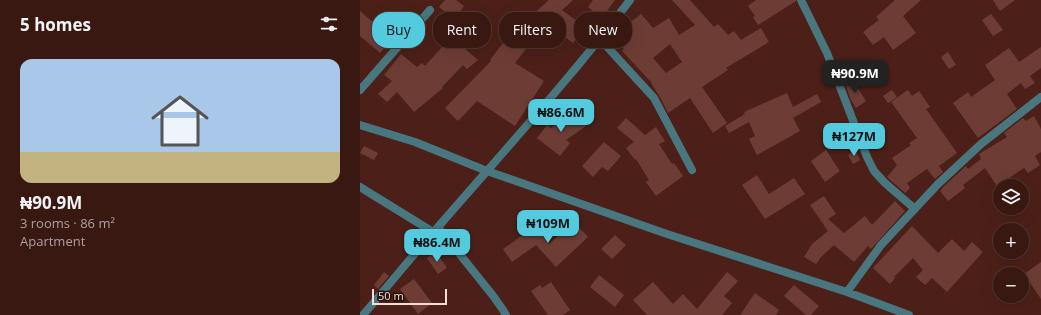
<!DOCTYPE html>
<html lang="en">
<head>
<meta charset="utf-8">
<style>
  body { margin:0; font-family:"Open Sans",sans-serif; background:#40211b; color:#f1f3f6; height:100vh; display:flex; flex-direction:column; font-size:15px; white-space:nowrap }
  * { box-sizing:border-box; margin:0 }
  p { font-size:13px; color:#aba09f }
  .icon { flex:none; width:22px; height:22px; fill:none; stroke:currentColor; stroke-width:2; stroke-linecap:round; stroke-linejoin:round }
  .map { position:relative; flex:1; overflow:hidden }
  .panel { display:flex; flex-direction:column; background:#391812; width:360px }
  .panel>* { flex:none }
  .guide { position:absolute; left:12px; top:12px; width:380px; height:36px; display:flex; gap:8px }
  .fabs { position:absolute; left:633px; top:179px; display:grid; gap:8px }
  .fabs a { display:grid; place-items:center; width:36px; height:36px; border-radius:50%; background:#391812; box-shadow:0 4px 16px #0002,0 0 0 1px #533732; font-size:20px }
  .scale { position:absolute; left:12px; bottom:10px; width:75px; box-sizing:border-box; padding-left:4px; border:2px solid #fadcd6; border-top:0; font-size:11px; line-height:14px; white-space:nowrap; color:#fadcd6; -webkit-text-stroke:3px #24110d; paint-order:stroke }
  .price { position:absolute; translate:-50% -34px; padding:0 9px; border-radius:8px; background:#54cade; color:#111; font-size:13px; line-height:26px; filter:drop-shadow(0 1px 2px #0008) }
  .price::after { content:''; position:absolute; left:50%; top:24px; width:12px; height:9px; margin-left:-6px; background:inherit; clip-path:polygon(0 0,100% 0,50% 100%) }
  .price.on { background:#222; color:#fff }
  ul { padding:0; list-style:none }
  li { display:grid; align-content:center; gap:8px; height:212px; padding:0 20px }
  li span { display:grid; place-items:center; height:124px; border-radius:12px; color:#555 }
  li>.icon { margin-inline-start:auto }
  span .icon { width:72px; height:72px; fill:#fffc; stroke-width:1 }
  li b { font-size:17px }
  h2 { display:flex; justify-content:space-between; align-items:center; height:48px; padding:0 20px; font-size:17px }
  .chip { padding:0 14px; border-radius:16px; background:#391812; box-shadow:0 4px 16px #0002,0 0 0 1px #533732; font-size:14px; line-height:36px }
  .chip.on { background:#54cade; color:#111 }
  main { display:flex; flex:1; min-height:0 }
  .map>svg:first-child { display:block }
</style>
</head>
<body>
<main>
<section class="panel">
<h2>5 homes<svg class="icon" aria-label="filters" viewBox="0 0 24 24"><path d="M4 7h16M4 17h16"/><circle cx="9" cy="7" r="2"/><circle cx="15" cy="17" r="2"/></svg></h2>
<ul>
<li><span style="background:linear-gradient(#a9c7e8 75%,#c2b280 0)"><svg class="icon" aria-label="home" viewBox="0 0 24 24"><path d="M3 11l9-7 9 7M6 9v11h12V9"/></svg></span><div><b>₦90.9M</b><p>3 rooms · 86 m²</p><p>Apartment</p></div></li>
</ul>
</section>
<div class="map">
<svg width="681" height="315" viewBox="0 0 681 315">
  <rect width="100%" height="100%" fill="#4c2018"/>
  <path fill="#6d3d35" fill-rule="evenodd" d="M 85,0 L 96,0 L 104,6 L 95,19 L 79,7 Z
    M 189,0 L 213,0 L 202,10 L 225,27 L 213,43 L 187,24 L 175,35 L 176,36 L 155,63 L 184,81 L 155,126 L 117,101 L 98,121 L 85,108 L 131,61 L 130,60 L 143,43 L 145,45 L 161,25 Z
    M 233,0 L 255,0 L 242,18 L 228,7 Z
    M 312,0 L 330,0 L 354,27 L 358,24 L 368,35 L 374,31 L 381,40 L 401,28 L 409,42 L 366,68 L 368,70 L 342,87 L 367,123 L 353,133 L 330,98 L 308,113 L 301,99 L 291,83 L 292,83 L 262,51 L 264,49 L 260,43 L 274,31 L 268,24 L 281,14 L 293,28 L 309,18 L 319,35 L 335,25 ZM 310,44 L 322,62 L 306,73 L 293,58 Z
    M 396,0 L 436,0 L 436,1 L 398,25 L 393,17 L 395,16 L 388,6 Z
    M 535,0 L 561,0 L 543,16 L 556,33 L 533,50 L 524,37 L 513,45 L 503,32 L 519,20 L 516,17 Z
    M 633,0 L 655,0 L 640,11 Z
    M 0,11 L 32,39 L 20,53 L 0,36 Z
    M 631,14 L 643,30 L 633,36 L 622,20 Z
    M 237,23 L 242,27 L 235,36 L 230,32 Z
    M 88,34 L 118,60 L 107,69 L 103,65 L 82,87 L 83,88 L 54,112 L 37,92 L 27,102 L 18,94 L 32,81 L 24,75 L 41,54 L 57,67 L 62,63 L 65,66 L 82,47 L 79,44 Z
    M 681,47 L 681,68 L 670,76 L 675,83 L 665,89 L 661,83 L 647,94 L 657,109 L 618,138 L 593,103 L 608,92 L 611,97 L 635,80 L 625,65 L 649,48 L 659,62 Z
    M 588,52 L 596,65 L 589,69 L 581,57 Z
    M 493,80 L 506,101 L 496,108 L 491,100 L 485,84 Z
    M 532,90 L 537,97 L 528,103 L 523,96 Z
    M 548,90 L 552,96 L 559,91 L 570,107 L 566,109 L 597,153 L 579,166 L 583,172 L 575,179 L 567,169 L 547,183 L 550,188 L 545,193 L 527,177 L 537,165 L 532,158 L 551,145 L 549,143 L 557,138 L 531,102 Z
    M 427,93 L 433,107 L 457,94 L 461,102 L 433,118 L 440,131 L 397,155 L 389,139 L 395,136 L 389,122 L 369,133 L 365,126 L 385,114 L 384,112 Z
    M 216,112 L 226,126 L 206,140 L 210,143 L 200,156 L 177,138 L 187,125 L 191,128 Z
    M 674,116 L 681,129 L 681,152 L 675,156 L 680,165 L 668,173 L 664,168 L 637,186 L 625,168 L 603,185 L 605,188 L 588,201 L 580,191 L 582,189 L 582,188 L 606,166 L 608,169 L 621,159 L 619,154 L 647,137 L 644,133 L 663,118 L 666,121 Z
    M 266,118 L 285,135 L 296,127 L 305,141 L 299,144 L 312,164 L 314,163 L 323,176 L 296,196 L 286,182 L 289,180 L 276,159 L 275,160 L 266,148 L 274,142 L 257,128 Z
    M 244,142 L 261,156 L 248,171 L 242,167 L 233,177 L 222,166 Z
    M 4,146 L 18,153 L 14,160 L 0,153 Z
    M 466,150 L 480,171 L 465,182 L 451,161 Z
    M 495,150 L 500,160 L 493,164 L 488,155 Z
    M 397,175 L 409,194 L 434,178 L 445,194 L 405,219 L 382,185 Z
    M 464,196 L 476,214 L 468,219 L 484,233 L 505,216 L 512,225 L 535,201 L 545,211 L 513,247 L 510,249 L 508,246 L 494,262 L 474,245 L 461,257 L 456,264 L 444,257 L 452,244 L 468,231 L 450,205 Z
    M 214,222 L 228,237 L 196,267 L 176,245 L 152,262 L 143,249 L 176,226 L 189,244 Z
    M 552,226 L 578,253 L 592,239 L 604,251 L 612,242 L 623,252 L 587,292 L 572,278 L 565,285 L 556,277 L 563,270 L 553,258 L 534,277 L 535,278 L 530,284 L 513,268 Z
    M 255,235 L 266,245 L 252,259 L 241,249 Z
    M 76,252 L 87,268 L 78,274 L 67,258 Z
    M 681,262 L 681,299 L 664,274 Z
    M 24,272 L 29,276 L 18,289 L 14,285 Z
    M 367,272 L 378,281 L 364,296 L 372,303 L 362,315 L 287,315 L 273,300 L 293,282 L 313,304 L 323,294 L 337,309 Z
    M 239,275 L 264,295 L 255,307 L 230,287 Z
    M 54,279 L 72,303 L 58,314 L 40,289 Z
    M 191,282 L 210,310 L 203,315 L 188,315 L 171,291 L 180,285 L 182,288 Z
    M 434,285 L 459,306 L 451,315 L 446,315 L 424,296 Z
    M 395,293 L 419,310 L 416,315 L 380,315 Z"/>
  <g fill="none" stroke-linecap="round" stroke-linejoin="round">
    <path stroke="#487780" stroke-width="8" d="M 441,0 L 467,53 L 507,157 L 514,171 L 525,183 L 555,209
      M 240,39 L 294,98 L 332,170
      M 0,90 L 70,10
      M 0,125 L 55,142 L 127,171 L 307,234 L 487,292 L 549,315
      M 0,187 L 73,232
      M 78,227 L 134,297 L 143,310 L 146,315
      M 487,292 L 521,245 L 578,184 L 621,144 L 681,97
      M 3,315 C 28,286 52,256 78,227 C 143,152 210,79 270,0"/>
  </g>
</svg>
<div class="fabs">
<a><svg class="icon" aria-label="layers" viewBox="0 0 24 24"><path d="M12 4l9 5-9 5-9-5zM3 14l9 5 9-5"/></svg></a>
<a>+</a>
<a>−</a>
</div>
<div class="scale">50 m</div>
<b class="price on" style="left:495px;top:94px">₦90.9M</b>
<b class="price" style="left:201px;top:133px">₦86.6M</b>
<b class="price" style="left:494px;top:157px">₦127M</b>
<b class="price" style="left:188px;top:244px">₦109M</b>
<b class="price" style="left:77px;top:263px">₦86.4M</b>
<div class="guide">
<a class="chip on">Buy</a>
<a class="chip">Rent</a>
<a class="chip">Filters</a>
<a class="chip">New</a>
</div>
</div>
</main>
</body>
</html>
